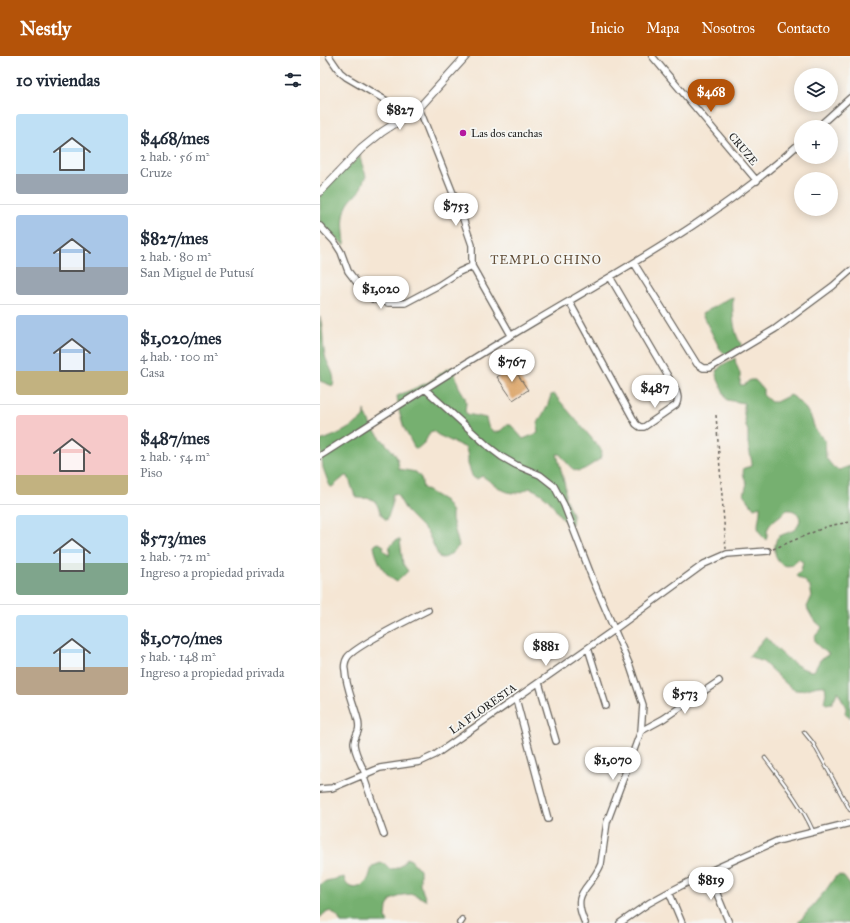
<!DOCTYPE html>
<html lang="es">
<head>
<meta charset="utf-8">
<style>
  body { margin:0; font-family:"IM FELL Great Primer",serif; background:#f6f6f7; color:#1f2937; height:100vh; display:flex; flex-direction:column; font-size:15px; white-space:nowrap }
  * { box-sizing:border-box; margin:0 }
  p { font-size:13px; color:#747a83 }
  .icon { flex:none; width:22px; height:22px; fill:none; stroke:currentColor; stroke-width:2; stroke-linecap:round; stroke-linejoin:round }
  .map { position:relative; flex:1; overflow:hidden }
  .details { display:flex; flex-direction:column; background:#fff; width:320px }
  .details>* { flex:none }
  .buttons { position:absolute; left:474px; top:12px; display:grid; gap:8px }
  .buttons a { display:grid; place-items:center; width:44px; height:44px; border-radius:50%; background:#fff; box-shadow:0 2px 10px #0003; font-size:20px }
  .price { position:absolute; translate:-50% -34px; padding:0 9px; border-radius:14px; background:#fff; color:#222; font-size:13px; line-height:26px; filter:drop-shadow(0 1px 2px #0008) }
  .price::after { content:''; position:absolute; left:50%; top:24px; width:12px; height:9px; margin-left:-6px; background:inherit; clip-path:polygon(0 0,100% 0,50% 100%) }
  .price.active { background:#b45309; color:#fff }
  ul { padding:0; list-style:none }
  li { display:flex; align-items:center; gap:12px; height:100px; padding:0 16px }
  li+li { border-top:1px solid #e0e1e3 }
  li span { display:grid; place-items:center; flex:none; width:112px; height:80px; border-radius:4px; color:#555 }
  li>.icon { margin-inline-start:auto }
  span .icon { width:48px; height:48px; fill:#fffc; stroke-width:1 }
  li b { font-size:17px }
  h2 { display:flex; justify-content:space-between; align-items:center; height:48px; padding:0 16px; font-size:17px }
  header { display:flex; align-items:center; gap:24px; box-sizing:border-box; height:56px; padding:0 20px; background:#b45309; color:#fff }
  header strong { font-size:19px }
  nav { display:flex; gap:22px; margin-inline-start:auto; font-size:14px }
  main { display:flex; flex:1; min-height:0 }
  .map>svg:first-child { display:block }
</style>
</head>
<body>
<header>
<strong>Nestly</strong>
<nav><a>Inicio</a><a>Mapa</a><a>Nosotros</a><a>Contacto</a></nav>
</header>
<main>
<section class="details">
<h2>10 viviendas<svg class="icon" aria-label="filters" viewBox="0 0 24 24"><path d="M4 7h16M4 17h16"/><circle cx="9" cy="7" r="2"/><circle cx="15" cy="17" r="2"/></svg></h2>
<ul>
<li><span style="background:linear-gradient(#bfe0f5 75%,#9aa5b1 0)"><svg class="icon" aria-label="home" viewBox="0 0 24 24"><path d="M3 11l9-7 9 7M6 9v11h12V9"/></svg></span><div><b>$468/mes</b><p>2 hab. · 56 m²</p><p>Cruze</p></div></li>
<li><span style="background:linear-gradient(#a9c7e8 65%,#9aa5b1 0)"><svg class="icon" aria-label="home" viewBox="0 0 24 24"><path d="M3 11l9-7 9 7M6 9v11h12V9"/></svg></span><div><b>$827/mes</b><p>2 hab. · 80 m²</p><p>San Miguel de Putusí</p></div></li>
<li><span style="background:linear-gradient(#a9c7e8 70%,#c2b280 0)"><svg class="icon" aria-label="home" viewBox="0 0 24 24"><path d="M3 11l9-7 9 7M6 9v11h12V9"/></svg></span><div><b>$1,020/mes</b><p>4 hab. · 100 m²</p><p>Casa</p></div></li>
<li><span style="background:linear-gradient(#f6c9c9 75%,#c2b280 0)"><svg class="icon" aria-label="home" viewBox="0 0 24 24"><path d="M3 11l9-7 9 7M6 9v11h12V9"/></svg></span><div><b>$487/mes</b><p>2 hab. · 54 m²</p><p>Piso</p></div></li>
<li><span style="background:linear-gradient(#bfe0f5 60%,#7fa58c 0)"><svg class="icon" aria-label="home" viewBox="0 0 24 24"><path d="M3 11l9-7 9 7M6 9v11h12V9"/></svg></span><div><b>$573/mes</b><p>2 hab. · 72 m²</p><p>Ingreso a propiedad privada</p></div></li>
<li><span style="background:linear-gradient(#bfe0f5 65%,#b9a48a 0)"><svg class="icon" aria-label="home" viewBox="0 0 24 24"><path d="M3 11l9-7 9 7M6 9v11h12V9"/></svg></span><div><b>$1,070/mes</b><p>5 hab. · 148 m²</p><p>Ingreso a propiedad privada</p></div></li>
</ul>
</section>
<div class="map">
<svg width="530" height="867" viewBox="0 0 530 867">
  <rect width="100%" height="100%" fill="#f6f6f2"/>
  <filter id="ink" filterUnits="userSpaceOnUse"><feTurbulence type="fractalNoise" baseFrequency=".025" numOctaves="2"/><feDisplacementMap in="SourceGraphic" scale="8" xChannelSelector="R" yChannelSelector="G"/><feConvolveMatrix kernelMatrix="1 2 1 2 8 2 1 2 1" color-interpolation-filters="sRGB"/></filter>
  <filter id="wash" filterUnits="userSpaceOnUse"><feTurbulence type="fractalNoise" baseFrequency=".012" numOctaves="4" result="noise"/><feDisplacementMap in="SourceGraphic" scale="16" xChannelSelector="R" yChannelSelector="G"/><feGaussianBlur stdDeviation="0.9" result="paint"/><feColorMatrix in="noise" values="0 0 0 0 0 0 0 0 0 0 0 0 0 0 0 0 0 1.4 0 .05"/><feComposite in="paint" operator="in"/></filter>
  <g filter="url(#wash)">
    <rect width="100%" height="100%" fill="#f5e6d4"/>
    <path fill="#76b06f" stroke="#496646" d="M 39,98 L 40,98 L 40,102 L 46,120 C 44,124 42,129 40,134 C 36,139 31,143 28,148 C 21,161 24,174 25,188 L 24,189 L 0,167 L 0,136 L 40,100 Z
      M 413,241 C 412,252 413,279 421,287 L 421,290 L 406,299 L 400,293 L 382,258 L 407,243 Z
      M 0,261 C 4,275 2,289 6,303 C 10,312 16,320 13,330 L 0,325 Z
      M 415,302 L 416,308 L 420,317 L 420,329 L 424,329 L 430,324 L 435,324 L 443,333 L 443,339 L 451,346 L 456,346 L 470,339 L 474,341 L 485,352 L 491,361 L 495,373 L 505,385 L 506,402 L 514,412 L 519,414 L 530,410 L 530,662 L 525,657 L 526,652 L 518,635 L 512,647 L 506,648 L 504,646 L 506,637 L 505,630 C 493,628 482,639 471,632 L 443,606 L 429,600 L 446,580 C 454,592 479,616 494,615 L 500,604 L 509,598 C 504,594 490,587 496,579 C 498,576 501,575 502,571 L 493,563 L 488,554 L 487,551 L 492,540 L 490,531 L 485,525 L 476,520 L 481,514 L 483,506 L 478,503 L 473,509 C 455,514 452,494 457,482 C 462,477 473,477 477,471 C 484,462 477,453 467,454 C 461,460 452,464 448,472 C 446,476 448,480 446,484 C 432,472 441,465 440,450 L 434,452 L 424,439 L 427,427 C 424,422 422,417 424,412 L 432,410 L 432,407 L 428,387 L 428,375 L 426,370 L 424,358 L 424,347 L 407,344 L 396,319 C 398,308 408,307 415,302 Z
      M 134,311 L 133,312 L 139,331 L 145,341 L 146,347 L 145,355 L 147,358 L 166,362 L 168,370 L 174,376 L 179,376 L 187,369 L 191,369 L 203,383 L 218,377 C 216,367 220,363 225,355 C 228,350 229,344 231,339 L 234,338 L 279,391 L 282,395 L 280,403 C 257,418 257,421 240,398 L 237,398 L 245,430 L 245,442 L 253,460 L 252,468 C 242,467 236,453 230,446 C 225,440 217,434 209,432 C 190,445 178,430 162,420 L 157,423 L 153,422 L 148,408 L 148,401 L 146,392 L 118,379 L 113,375 L 110,376 L 105,386 L 97,393 L 94,391 L 84,372 L 79,355 L 77,340 L 109,326 L 127,313 Z
      M 44,354 L 52,372 L 75,398 L 78,405 L 79,413 L 96,416 L 101,422 L 103,432 L 125,445 L 132,456 L 132,463 L 139,490 C 133,495 127,505 119,501 L 108,477 L 87,456 L 76,437 L 72,439 L 72,449 L 67,464 C 58,460 60,448 53,444 C 48,440 42,445 35,440 L 28,420 L 25,420 L 12,431 L 10,431 L 3,412 L 0,385 C 17,379 32,372 45,360 Z
      M 76,484 L 80,484 L 83,508 L 88,515 L 77,526 C 65,520 56,504 54,490 L 56,488 L 59,487 L 64,490 L 63,493 L 69,500 L 70,490 Z
      M 86,802 L 91,804 L 100,814 L 100,828 L 106,844 L 93,838 L 82,839 L 71,844 L 67,851 L 66,862 L 68,867 L 21,867 L 18,861 L 11,855 L 5,857 L 0,862 L 0,829 L 6,825 L 24,821 C 26,835 40,834 47,825 C 50,821 50,814 53,810 L 61,807 L 65,808 L 70,813 C 78,813 83,810 86,802 Z
      M 519,819 L 524,821 L 530,829 L 530,867 L 478,867 L 506,834 L 515,821 Z"/>
    <g id="blocks">
      <path fill="#d99d5b" d="M 192,310 L 208,334 L 193,344 L 177,321 Z"/>
    </g>
  </g>
  <g filter="url(#ink)">
    <use href="#blocks" fill-opacity="0" stroke="#68635c" stroke-width="1"/>
    <g fill="none" stroke-linecap="round" stroke-linejoin="round">
      <defs>
        <path id="service" d="M 484,676 L 493,687 L 530,754
          M 445,702 C 463,726 481,748 493,775"/>
        <path id="minor" d="M 9,0 L 20,16 L 26,21 L 89,58
          M 332,0 L 437,125
          M 99,52 L 142,160 L 152,189 L 152,210 L 191,279
          M 498,71 L 530,42
          M 0,170 L 14,185 L 21,196 L 28,215 L 44,236 L 53,243 L 68,247 L 85,247 L 119,229 L 139,216 L 152,210
          M 314,207 L 377,308 L 383,312 L 390,312 L 455,273 L 513,230 L 530,215
          M 249,245 L 316,368 L 320,371 L 324,371 L 356,349 C 359,343 358,340 356,334 L 290,221
          M 105,333 L 169,391 L 182,401 L 196,409 L 220,419 L 234,430 L 244,449 L 273,524 L 310,610 L 323,649 L 321,675 L 287,766 L 281,808 C 270,835 250,834 265,867
          M 0,400 C 64,359 127,318 192,279 C 291,219 396,165 481,86
          M 268,592 L 286,650
          M 219,627 L 236,685
          M 196,643 L 228,763
          M 321,675 L 343,663 L 399,625
          M 43,719 L 64,779
          M 46,719 C 42,711 34,695 34,687 C 35,677 41,677 38,664 C 34,647 26,632 25,614 C 24,611 25,605 27,602 C 32,592 94,561 108,554
          M 0,733 L 12,732 L 60,712 L 100,706 L 115,699 L 295,573 L 384,508 L 407,498 L 448,495
          M 388,816 L 409,867
          M 349,836 L 362,867
          M 140,867 L 142,864
          M 300,867 L 329,847 L 349,836 L 388,816 L 457,785 L 530,767"/>
        <path id="tertiary" d="M 0,136 L 41,93 L 62,76 L 99,52 L 146,0"/>
      </defs>
      <use href="#service" stroke="#68635c" stroke-width="4.5"/>
      <use href="#minor" stroke="#68635c" stroke-width="8"/>
      <use href="#tertiary" stroke="#68635c" stroke-width="9"/>
      <path stroke="#68635c" stroke-width="1.5" stroke-dasharray="3 3" stroke-linecap="butt" d="M 396,359 L 406,493
        M 453,493 L 508,470 L 530,466"/>
      <use href="#service" stroke="#fff" stroke-width="2.5"/>
      <use href="#minor" stroke="#fff" stroke-width="5.5"/>
      <use href="#tertiary" stroke="#fff" stroke-width="7"/>
    </g>
  </g>
  <circle fill="#b5179e" stroke="#f6f6f2" stroke-width="1.5" cx="143" cy="77" r="4"/>
  <g text-anchor="middle" dominant-baseline="central" stroke-width="3.5" stroke-linejoin="round" paint-order="stroke">
    <g font-size="11" fill="#1c1c1c" stroke="#f6f6f2" text-anchor="start">
      <text x="151" y="77">Las dos canchas</text>
    </g>
    <g font-size="11" fill="#1c1c1c" stroke="#f6f6f2">
      <text transform="translate(423 93) rotate(50)">CRUZE</text>
      <text transform="translate(163 653) rotate(-35)">LA FLORESTA</text>
    </g>
    <g font-size="12" letter-spacing="1" fill="#5e4932" stroke="#f6f6f2">
      <text x="226" y="204">TEMPLO CHINO</text>
    </g>
  </g>
</svg>
<div class="buttons">
<a><svg class="icon" aria-label="layers" viewBox="0 0 24 24"><path d="M12 4l9 5-9 5-9-5zM3 14l9 5 9-5"/></svg></a>
<a>+</a>
<a>−</a>
</div>
<b class="price active" style="left:391px;top:57px">$468</b>
<b class="price" style="left:80px;top:75px">$827</b>
<b class="price" style="left:136px;top:171px">$753</b>
<b class="price" style="left:61px;top:254px">$1,020</b>
<b class="price" style="left:192px;top:327px">$767</b>
<b class="price" style="left:335px;top:353px">$487</b>
<b class="price" style="left:226px;top:611px">$881</b>
<b class="price" style="left:365px;top:659px">$573</b>
<b class="price" style="left:293px;top:725px">$1,070</b>
<b class="price" style="left:391px;top:845px">$819</b>
</div>
</main>
</body>
</html>
